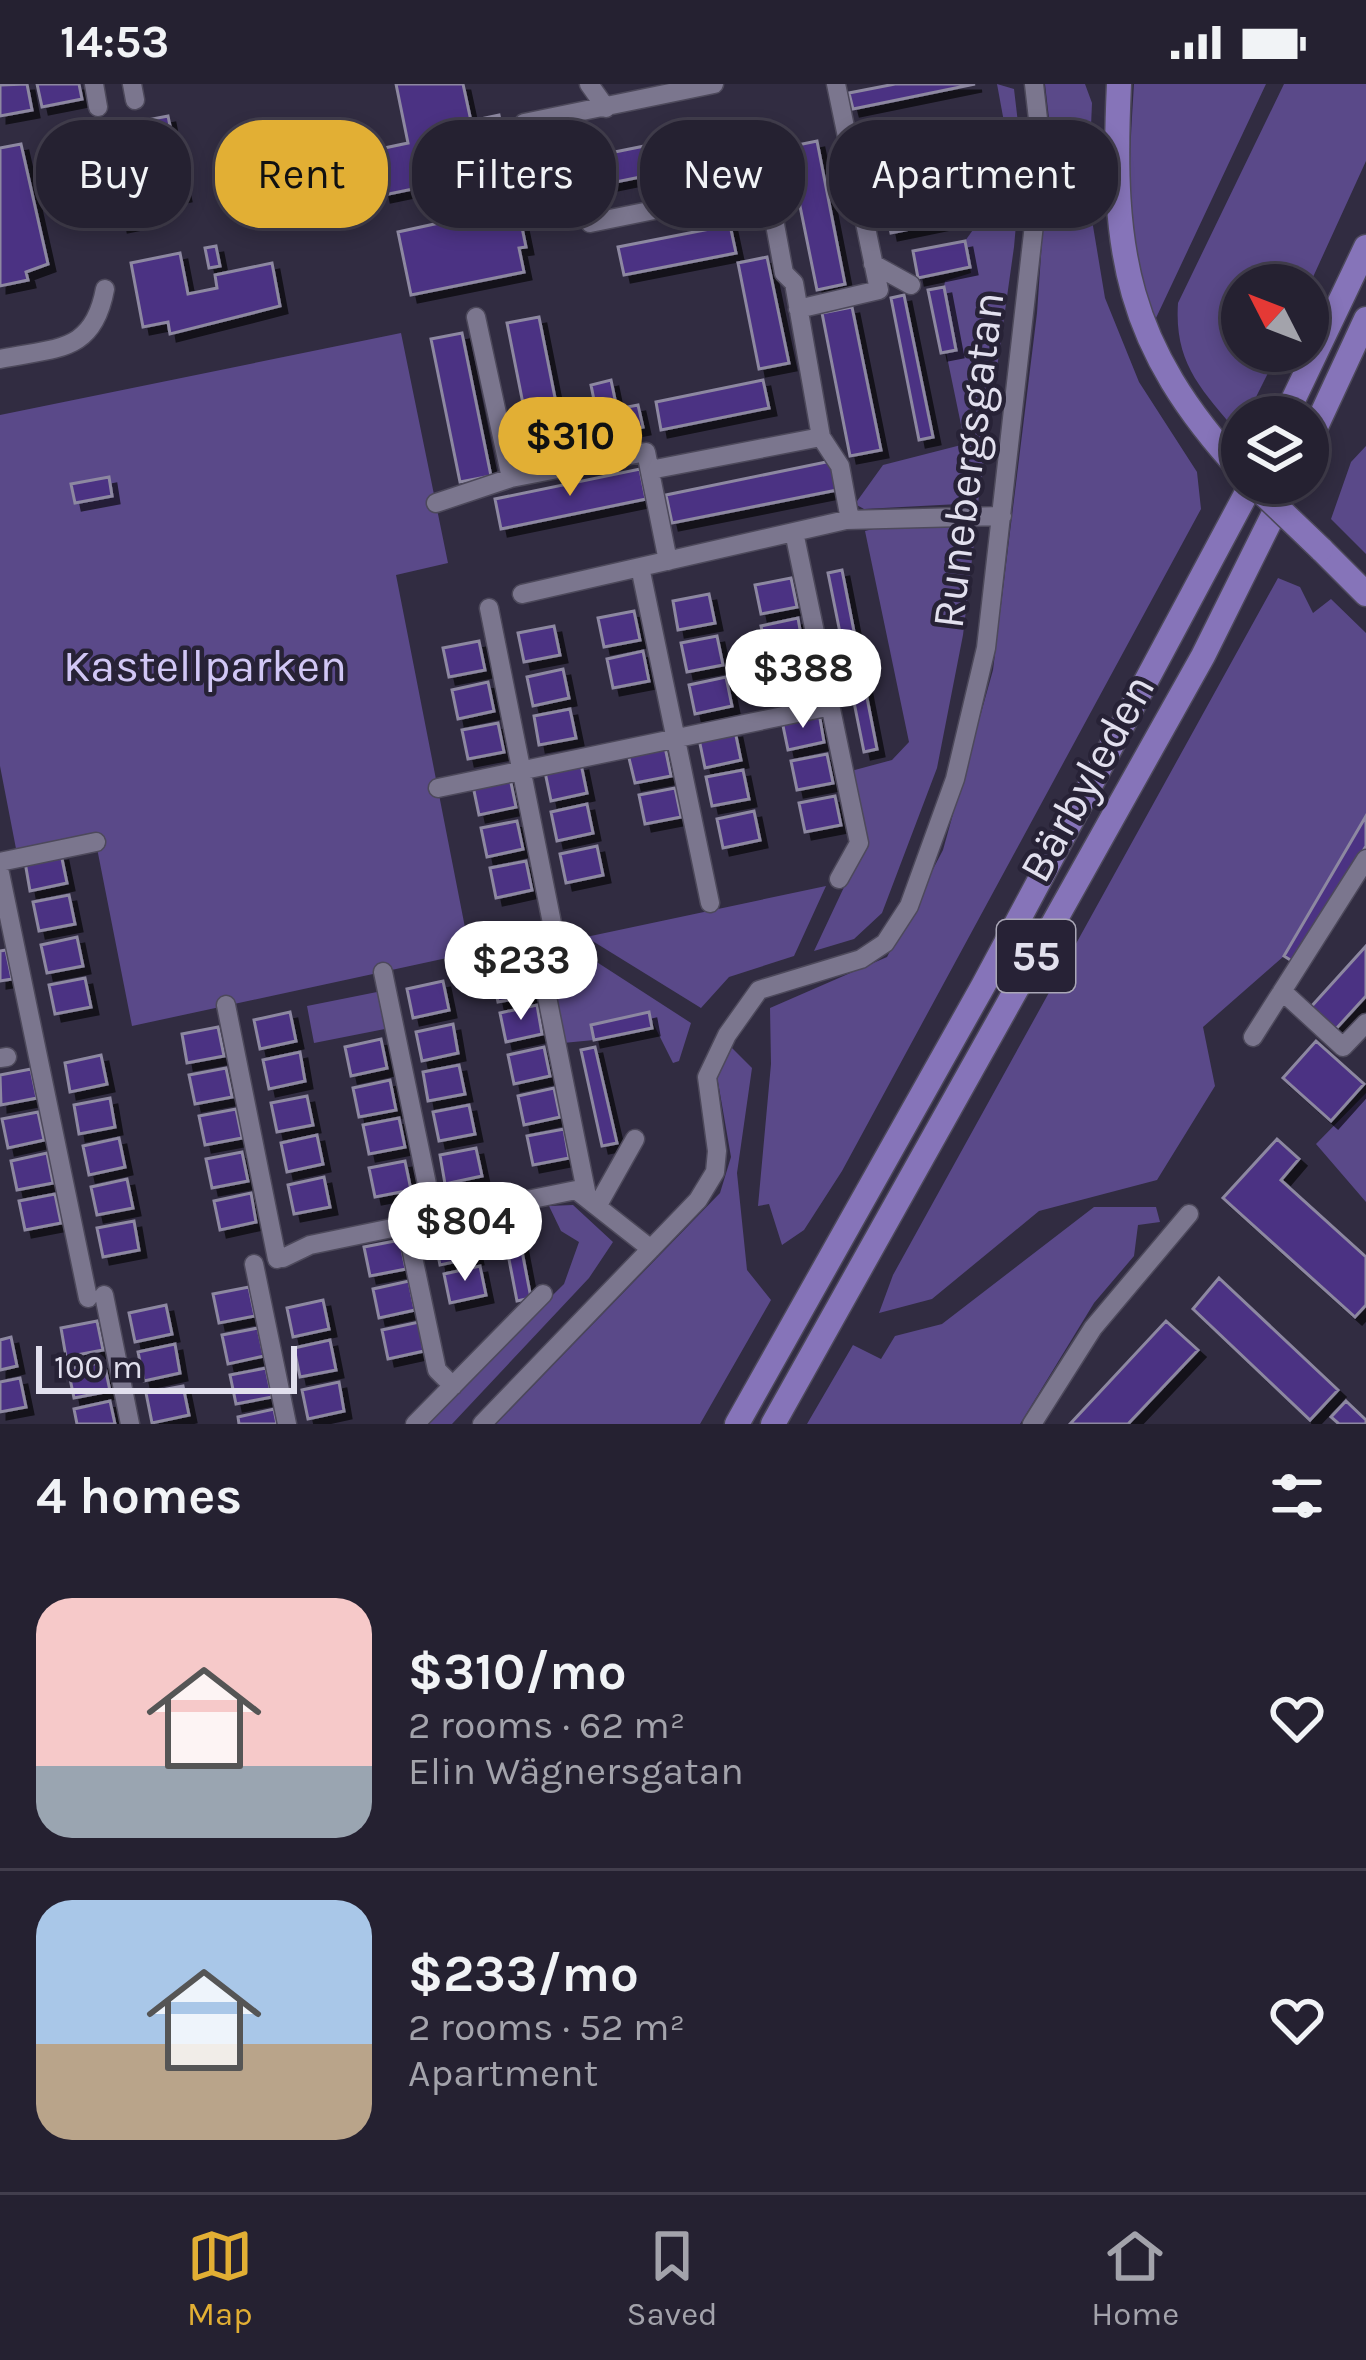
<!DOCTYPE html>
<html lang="en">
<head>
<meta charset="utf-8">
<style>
  body { margin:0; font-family:Karla,sans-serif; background:#312e3d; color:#f1f3f6; height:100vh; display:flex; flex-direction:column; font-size:45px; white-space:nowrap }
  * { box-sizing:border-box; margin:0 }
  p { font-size:39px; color:#a3a3ab }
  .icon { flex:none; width:66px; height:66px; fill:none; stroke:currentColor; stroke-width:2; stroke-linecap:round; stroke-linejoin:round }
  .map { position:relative; height:1340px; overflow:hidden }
  .sheet { display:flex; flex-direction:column; background:#252131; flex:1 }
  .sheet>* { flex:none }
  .banner { position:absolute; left:36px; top:36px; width:1296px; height:108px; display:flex; gap:24px }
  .needle { width:78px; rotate:312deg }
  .tools { position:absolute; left:1221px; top:180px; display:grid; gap:24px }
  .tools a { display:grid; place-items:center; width:108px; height:108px; border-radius:50%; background:#252131; box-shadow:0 6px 18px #0003,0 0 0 3px #423e4d; font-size:60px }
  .scale { position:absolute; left:36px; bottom:30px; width:261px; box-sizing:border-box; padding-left:12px; border:6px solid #e2e0ee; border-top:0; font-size:33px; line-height:42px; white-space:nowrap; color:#e2e0ee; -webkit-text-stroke:9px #272236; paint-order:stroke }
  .price { position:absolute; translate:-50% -102px; padding:0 27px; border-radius:42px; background:#fff; color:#222; font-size:39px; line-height:78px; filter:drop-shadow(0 3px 6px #0008) }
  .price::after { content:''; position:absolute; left:50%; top:72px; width:36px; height:27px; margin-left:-18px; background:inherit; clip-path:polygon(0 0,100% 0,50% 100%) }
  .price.active { background:#e2af34; color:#111 }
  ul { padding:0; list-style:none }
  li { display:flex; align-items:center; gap:36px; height:300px; padding:0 36px }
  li+li { border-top:3px solid #423e4d }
  li span { display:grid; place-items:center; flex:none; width:336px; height:240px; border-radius:36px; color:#555 }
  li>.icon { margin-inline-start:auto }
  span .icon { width:144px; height:144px; fill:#fffc; stroke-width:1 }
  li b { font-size:51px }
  h2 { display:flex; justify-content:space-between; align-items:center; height:144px; padding:0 36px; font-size:51px }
  .pill { padding:0 42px; border-radius:48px; background:#252131; box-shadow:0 6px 18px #0003,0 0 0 3px #423e4d; font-size:42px; line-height:108px }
  .pill.active { background:#e2af34; color:#111 }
  .status { display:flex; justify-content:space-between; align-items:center; height:84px; padding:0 60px; background:#252131; direction:ltr }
  .status svg { height:33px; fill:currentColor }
  .menu { display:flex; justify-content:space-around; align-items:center; height:168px; border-top:3px solid #423e4d; background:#252131; font-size:33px; color:#a3a3ab }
  .menu a { display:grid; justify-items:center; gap:6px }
  .menu .active { color:#e2af34 }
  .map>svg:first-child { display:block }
</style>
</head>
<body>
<div class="status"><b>14:53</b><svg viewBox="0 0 49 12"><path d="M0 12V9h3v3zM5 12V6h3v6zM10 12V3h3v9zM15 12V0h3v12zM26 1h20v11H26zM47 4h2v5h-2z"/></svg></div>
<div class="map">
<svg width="1366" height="1340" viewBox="0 0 1366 1340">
  <defs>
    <filter id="shadow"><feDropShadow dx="7" dy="7" stdDeviation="0" flood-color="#0009"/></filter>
  </defs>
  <rect width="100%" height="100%" fill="#312c41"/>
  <path fill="#5a4989" d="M 997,0 L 1014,5 L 1022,73 L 1014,163 L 978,419 L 864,425 L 855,420 L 883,381 L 965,360 L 946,268 L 956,265 L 944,203 L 945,197 L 971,189 L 965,157 L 990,122 L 985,43 L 1004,38 Z
    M 1045,0 L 1085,0 L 1092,19 L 1088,112 L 1105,214 L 1139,298 L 1197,388 L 1201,425 L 842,1087 L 804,1146 L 782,1161 L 769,1120 L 758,1122 L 771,980 L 770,924 L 887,873 L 943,766 L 993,586 L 1037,229 L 1050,43 Z
    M 1134,0 L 1266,0 L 1156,234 C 1121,174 1130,68 1134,0 Z
    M 1284,0 L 1366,0 L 1366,77 L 1308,204 L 1242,201 L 1242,267 L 1279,267 L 1238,349 C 1201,305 1174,279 1178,219 Z
    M 401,249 L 448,479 L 396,491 L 470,869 L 132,942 L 96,759 L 18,775 L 0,682 L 0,331 Z
    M 1366,362 L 1366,470 L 1331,435 L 1351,378 Z
    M 885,442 L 976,442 L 963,551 L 937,684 L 882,829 L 854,855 L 814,867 L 861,767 L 851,687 L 892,676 L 909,658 L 865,447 Z
    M 1278,494 L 1300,503 L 1313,529 L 1331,515 L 1366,549 L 1366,732 L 1284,872 L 1203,943 L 1215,1002 L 1157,1096 L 1039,1127 L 932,1215 L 879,1229 L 893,1191 Z
    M 826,802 L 794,872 L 729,893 L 701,924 L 586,853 Z
    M 572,862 L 691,939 L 679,977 L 673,979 L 648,929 L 591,941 L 594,956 L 563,959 L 546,864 Z
    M 387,906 L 395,943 L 314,959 L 307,922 Z
    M 731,963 L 752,984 L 737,1089 L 747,1186 L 771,1216 L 700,1340 L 496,1340 L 720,1109 L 731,1073 L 717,992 Z
    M 1366,1009 L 1366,1118 L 1316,1060 Z
    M 573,1121 L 613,1158 L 589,1194 L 452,1340 L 422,1340 L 564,1200 L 579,1158 L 561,1147 L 549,1122 Z
    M 1094,1123 L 1156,1123 L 1160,1138 L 1138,1141 L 1134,1172 L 1094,1219 L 1020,1340 L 807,1340 L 853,1261 L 881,1275 L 895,1252 L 942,1240 Z"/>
  <path fill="#4c3283" stroke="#8d88a1" stroke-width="3" filter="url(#shadow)" d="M 27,0 L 32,26 L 0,32 L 0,1 Z
    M 37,0 L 79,0 L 82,15 L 42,23 Z
    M 396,0 L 463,0 L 471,37 L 499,31 L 514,105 L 475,113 L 479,131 L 518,124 L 526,163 L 519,164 L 524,188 L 411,211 L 398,148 L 439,139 L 432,101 L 384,111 L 375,66 L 408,59 Z
    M 895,0 L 975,0 L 853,25 L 849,9 Z
    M 168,32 L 184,110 L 151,117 L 155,134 L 121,141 L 112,92 L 137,87 L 127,40 Z
    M 763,38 L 769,67 L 606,100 L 600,71 Z
    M 817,57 L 845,200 L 817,206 L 788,63 Z
    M 21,60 L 48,180 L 26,188 L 28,196 L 0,202 L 0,64 Z
    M 881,82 L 887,114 L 871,117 L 865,85 Z
    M 941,123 L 944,138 L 891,149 L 888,134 Z
    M 730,141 L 736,169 L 624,191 L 618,163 Z
    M 965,157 L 970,183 L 918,194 L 913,167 Z
    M 216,162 L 220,182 L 209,184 L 205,164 Z
    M 180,169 L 188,210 L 217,204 L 215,191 L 272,179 L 280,222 L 170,250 L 168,238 L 143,243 L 131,179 Z
    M 767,173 L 789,279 L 759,285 L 738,179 Z
    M 944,203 L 956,266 L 941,269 L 928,206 Z
    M 904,211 L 933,353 L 919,356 L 891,214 Z
    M 852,223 L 881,366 L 850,372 L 822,229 Z
    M 539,233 L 561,344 L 529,350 L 507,239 Z
    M 462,249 L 491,392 L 460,398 L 431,255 Z
    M 611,296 L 617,325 L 638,321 L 643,343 L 601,351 L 591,301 Z
    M 763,296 L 769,324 L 661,346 L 656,318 Z
    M 831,377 L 837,406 L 672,439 L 666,411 Z
    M 640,385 L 646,415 L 501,445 L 495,415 Z
    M 109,393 L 112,412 L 75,419 L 71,400 Z
    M 842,486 L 877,665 L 864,668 L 828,489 Z
    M 791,494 L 797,523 L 761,530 L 755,501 Z
    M 709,510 L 715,539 L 678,546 L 673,517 Z
    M 634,527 L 640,556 L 604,563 L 598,534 Z
    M 798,534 L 803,563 L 767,570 L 761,542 Z
    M 554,542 L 560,571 L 524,578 L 518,549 Z
    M 717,552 L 723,581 L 687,588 L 681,559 Z
    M 479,557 L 485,586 L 449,593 L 443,564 Z
    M 643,567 L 649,597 L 613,604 L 607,575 Z
    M 808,576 L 814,605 L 778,612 L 772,583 Z
    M 563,585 L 569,614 L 533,622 L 527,593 Z
    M 726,593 L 732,622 L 695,630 L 689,601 Z
    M 488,598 L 494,627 L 458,635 L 452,606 Z
    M 570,625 L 576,654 L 539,661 L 534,632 Z
    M 819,629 L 824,658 L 788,666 L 782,637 Z
    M 498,639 L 504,668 L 468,675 L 462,646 Z
    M 735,647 L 741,676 L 705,684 L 699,655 Z
    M 665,663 L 671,692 L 635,699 L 628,670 Z
    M 827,670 L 833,699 L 797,706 L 791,677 Z
    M 581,680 L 587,709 L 551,717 L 545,688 Z
    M 743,686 L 749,715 L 712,722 L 706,693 Z
    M 510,694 L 516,723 L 479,731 L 473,702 Z
    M 675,704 L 681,733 L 645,740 L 639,711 Z
    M 835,712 L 841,741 L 805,748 L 799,719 Z
    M 587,720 L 593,749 L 557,757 L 551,728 Z
    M 754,727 L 760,756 L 723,764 L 717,735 Z
    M 1366,732 L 1366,762 L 1295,879 L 1284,872 Z
    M 517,737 L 523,765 L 487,773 L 481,744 Z
    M 597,762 L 603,791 L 566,799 L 560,770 Z
    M 61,770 L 67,799 L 30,807 L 25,778 Z
    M 526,777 L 532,806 L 496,814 L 490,784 Z
    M 69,811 L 75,840 L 39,847 L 33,818 Z
    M 77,853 L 83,882 L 47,889 L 41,861 Z
    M 1366,862 L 1366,912 L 1335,946 L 1310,924 Z
    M 6,866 L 12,895 L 0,897 L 0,867 Z
    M 528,882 L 534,911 L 498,918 L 492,889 Z
    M 85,894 L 91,923 L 55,930 L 49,901 Z
    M 443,897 L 449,926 L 413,934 L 407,905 Z
    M 537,921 L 542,950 L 506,958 L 500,929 Z
    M 290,928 L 296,957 L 260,965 L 254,936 Z
    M 649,928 L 652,944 L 594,956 L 591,941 Z
    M 453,940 L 458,969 L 422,977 L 416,948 Z
    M 218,943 L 224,972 L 187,979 L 182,950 Z
    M 381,955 L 387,984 L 351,992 L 345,963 Z
    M 1316,957 L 1364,1000 L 1331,1037 L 1283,994 Z
    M 544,963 L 550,992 L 514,1000 L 508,971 Z
    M 595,963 L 617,1059 L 602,1062 L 581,966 Z
    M 300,968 L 305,997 L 269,1005 L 263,976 Z
    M 101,971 L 107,1000 L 70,1008 L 65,979 Z
    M 459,981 L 465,1010 L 428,1017 L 423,988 Z
    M 226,984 L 232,1013 L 195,1020 L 189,991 Z
    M 31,985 L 37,1014 L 1,1021 L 0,991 Z
    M 390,996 L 396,1026 L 359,1033 L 353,1004 Z
    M 554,1004 L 560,1033 L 524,1041 L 518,1012 Z
    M 307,1012 L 313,1041 L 277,1048 L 271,1019 Z
    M 110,1014 L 115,1043 L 79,1050 L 74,1021 Z
    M 469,1021 L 475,1050 L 439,1057 L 433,1028 Z
    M 236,1025 L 242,1054 L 205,1061 L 199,1032 Z
    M 38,1028 L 44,1056 L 8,1064 L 2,1035 Z
    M 399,1034 L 405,1063 L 369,1070 L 363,1041 Z
    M 564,1045 L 569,1074 L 533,1081 L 527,1052 Z
    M 317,1051 L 323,1080 L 287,1088 L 281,1059 Z
    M 119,1054 L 125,1083 L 89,1091 L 83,1062 Z
    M 1277,1055 L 1299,1075 L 1281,1096 L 1366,1173 L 1366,1221 L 1355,1233 L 1223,1114 Z
    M 476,1064 L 482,1092 L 445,1100 L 440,1071 Z
    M 242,1068 L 248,1097 L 212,1104 L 206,1075 Z
    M 47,1069 L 53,1099 L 17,1106 L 11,1077 Z
    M 405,1077 L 411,1106 L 375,1113 L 369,1084 Z
    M 324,1093 L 330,1123 L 294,1130 L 288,1101 Z
    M 127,1095 L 133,1124 L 97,1131 L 91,1103 Z
    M 251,1109 L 256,1138 L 220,1146 L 214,1117 Z
    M 55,1110 L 61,1139 L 25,1146 L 19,1117 Z
    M 516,1136 L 531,1214 L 517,1217 L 502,1139 Z
    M 134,1137 L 139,1166 L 103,1173 L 97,1144 Z
    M 470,1144 L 476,1173 L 440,1181 L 434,1152 Z
    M 400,1156 L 406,1185 L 370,1192 L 364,1163 Z
    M 480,1182 L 486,1211 L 450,1219 L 444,1190 Z
    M 1219,1194 L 1338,1306 L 1310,1336 L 1193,1225 Z
    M 409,1197 L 415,1226 L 379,1234 L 373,1205 Z
    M 249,1203 L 255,1232 L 219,1239 L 213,1210 Z
    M 323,1216 L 329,1245 L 293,1253 L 287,1224 Z
    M 166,1221 L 172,1250 L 135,1258 L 129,1229 Z
    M 97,1237 L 103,1266 L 66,1273 L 61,1244 Z
    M 1166,1237 L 1198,1266 L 1128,1340 L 1070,1340 Z
    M 419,1238 L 424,1267 L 388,1275 L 382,1246 Z
    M 258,1244 L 264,1272 L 228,1280 L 222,1251 Z
    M 11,1253 L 17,1282 L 0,1286 L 0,1256 Z
    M 330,1256 L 336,1286 L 300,1293 L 294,1264 Z
    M 175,1260 L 180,1289 L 144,1297 L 138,1268 Z
    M 104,1278 L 110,1307 L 74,1314 L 68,1285 Z
    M 266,1284 L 272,1313 L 236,1320 L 230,1291 Z
    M 20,1294 L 26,1323 L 0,1328 L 0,1298 Z
    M 339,1298 L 344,1327 L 308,1335 L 302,1306 Z
    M 183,1302 L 189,1331 L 152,1339 L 146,1309 Z
    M 110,1317 L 115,1340 L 77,1340 L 74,1325 Z
    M 1346,1317 L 1366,1336 L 1366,1340 L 1339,1340 L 1331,1333 Z
    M 274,1325 L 277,1340 L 239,1340 L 238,1333 Z"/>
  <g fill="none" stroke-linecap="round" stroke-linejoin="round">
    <defs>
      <path id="minor" d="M 94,0 L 98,23
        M 132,0 L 135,16
        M 589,0 L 606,24
        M 540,111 L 524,39 L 714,0
        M 590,139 L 768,103 L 784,189 L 794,199 L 821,353 L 650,386
        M 873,180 L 911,201
        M 798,225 L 879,206 L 836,0
        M 476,233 L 511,394
        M 0,275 C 56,263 93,270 105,205
        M 821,353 L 840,382 L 850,436
        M 436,419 L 511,394 L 646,368 L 668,477
        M 794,448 L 859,759 L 839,795
        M 640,483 L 710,819
        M 522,510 L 846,436 L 1002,432
        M 489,524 L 555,854
        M 438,704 L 831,622
        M 0,778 L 96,758
        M 0,789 L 88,1214
        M 536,858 L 587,1112
        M 383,888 L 434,1134
        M 1282,907 L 1343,963 L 1366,939
        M 226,921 L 277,1175
        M 1253,953 L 1366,775
        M 0,974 L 7,973
        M 599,1119 L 635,1055
        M 406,1140 L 437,1286 L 453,1302
        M 283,1174 L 310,1161 L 576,1106 L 651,1165
        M 254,1180 L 287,1340
        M 104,1211 L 130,1340
        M 415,1340 L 543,1210
        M 482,1340 L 698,1116 L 715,1088 L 717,1067 L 707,993 L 727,951 L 759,906 L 861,875 L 885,859 L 909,822 L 955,695 L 986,564 L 1042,70 L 1034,0
        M 1032,1340 L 1093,1244 L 1189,1130"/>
      <path id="major" d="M 1119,0 C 1111,168 1125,261 1242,388
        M 1285,333 L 1366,163
        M 1308,360 L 1366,235
        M 1321,465 L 1366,510
        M 737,1340 L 983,902 L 1252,399
        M 773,1340 L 1203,572 L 1289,399"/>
    </defs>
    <use href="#minor" stroke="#4d495b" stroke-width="21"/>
    <use href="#major" stroke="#4d495b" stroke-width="27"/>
    <use href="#minor" stroke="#7b768e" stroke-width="18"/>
    <use href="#major" stroke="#8674b9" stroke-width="24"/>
    <defs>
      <path id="major-bridge" d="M 1252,399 L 1321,465"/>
    </defs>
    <use href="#major-bridge" stroke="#4d495b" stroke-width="27" stroke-linecap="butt"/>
    <use href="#major-bridge" stroke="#8674b9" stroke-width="24"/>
  </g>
  <g text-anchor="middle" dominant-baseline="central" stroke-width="9" stroke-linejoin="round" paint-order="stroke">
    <rect fill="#272236" stroke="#aaa7b7" stroke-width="3" x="997" y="836" width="78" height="72" rx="9"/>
    <g font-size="42" font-weight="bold" fill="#e2e0ee">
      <text x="1036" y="872">55</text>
    </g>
    <g font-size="45" fill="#e2e0ee" stroke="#272236">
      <text transform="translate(968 376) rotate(-83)">Runebergsgatan</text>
      <text transform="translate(1087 694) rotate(-61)">Bärbyleden</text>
    </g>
    <g font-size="45" fill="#d1c7f5" stroke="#272236">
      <text x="205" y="582">Kastellparken</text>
    </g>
  </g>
</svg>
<div class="tools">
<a><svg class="needle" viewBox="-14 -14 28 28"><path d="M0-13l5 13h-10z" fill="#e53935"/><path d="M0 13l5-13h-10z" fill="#a3a3ab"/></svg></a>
<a><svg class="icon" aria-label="layers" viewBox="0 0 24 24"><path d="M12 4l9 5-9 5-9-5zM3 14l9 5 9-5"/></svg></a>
</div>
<div class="scale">100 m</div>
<b class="price active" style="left:570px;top:415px">$310</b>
<b class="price" style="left:803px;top:647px">$388</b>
<b class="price" style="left:521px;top:939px">$233</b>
<b class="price" style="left:465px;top:1200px">$804</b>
<div class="banner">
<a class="pill">Buy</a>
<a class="pill active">Rent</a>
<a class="pill">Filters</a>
<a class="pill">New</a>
<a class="pill">Apartment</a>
</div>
</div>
<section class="sheet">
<h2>4 homes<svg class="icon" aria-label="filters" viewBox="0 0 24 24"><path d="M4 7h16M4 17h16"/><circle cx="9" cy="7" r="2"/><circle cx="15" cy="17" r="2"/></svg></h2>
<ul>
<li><span style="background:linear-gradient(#f6c9c9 70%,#9aa5b1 0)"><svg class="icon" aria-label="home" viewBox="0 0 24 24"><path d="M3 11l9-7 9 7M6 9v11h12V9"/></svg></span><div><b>$310/mo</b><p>2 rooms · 62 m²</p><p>Elin Wägnersgatan</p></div><svg class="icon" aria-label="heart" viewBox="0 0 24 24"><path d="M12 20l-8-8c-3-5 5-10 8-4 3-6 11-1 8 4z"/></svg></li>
<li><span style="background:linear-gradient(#a9c7e8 60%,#b9a48a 0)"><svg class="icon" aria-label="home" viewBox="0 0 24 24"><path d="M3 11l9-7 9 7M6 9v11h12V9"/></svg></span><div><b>$233/mo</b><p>2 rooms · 52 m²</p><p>Apartment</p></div><svg class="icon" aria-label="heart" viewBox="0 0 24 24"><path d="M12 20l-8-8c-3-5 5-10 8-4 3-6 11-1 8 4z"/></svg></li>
</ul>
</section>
<nav class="menu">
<a class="active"><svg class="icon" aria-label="map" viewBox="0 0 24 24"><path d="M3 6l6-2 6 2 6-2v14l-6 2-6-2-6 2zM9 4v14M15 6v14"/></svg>Map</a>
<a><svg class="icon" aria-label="saved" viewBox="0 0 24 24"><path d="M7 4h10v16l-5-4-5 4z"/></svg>Saved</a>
<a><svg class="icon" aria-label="home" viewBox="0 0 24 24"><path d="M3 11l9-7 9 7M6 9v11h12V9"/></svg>Home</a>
</nav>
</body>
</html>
